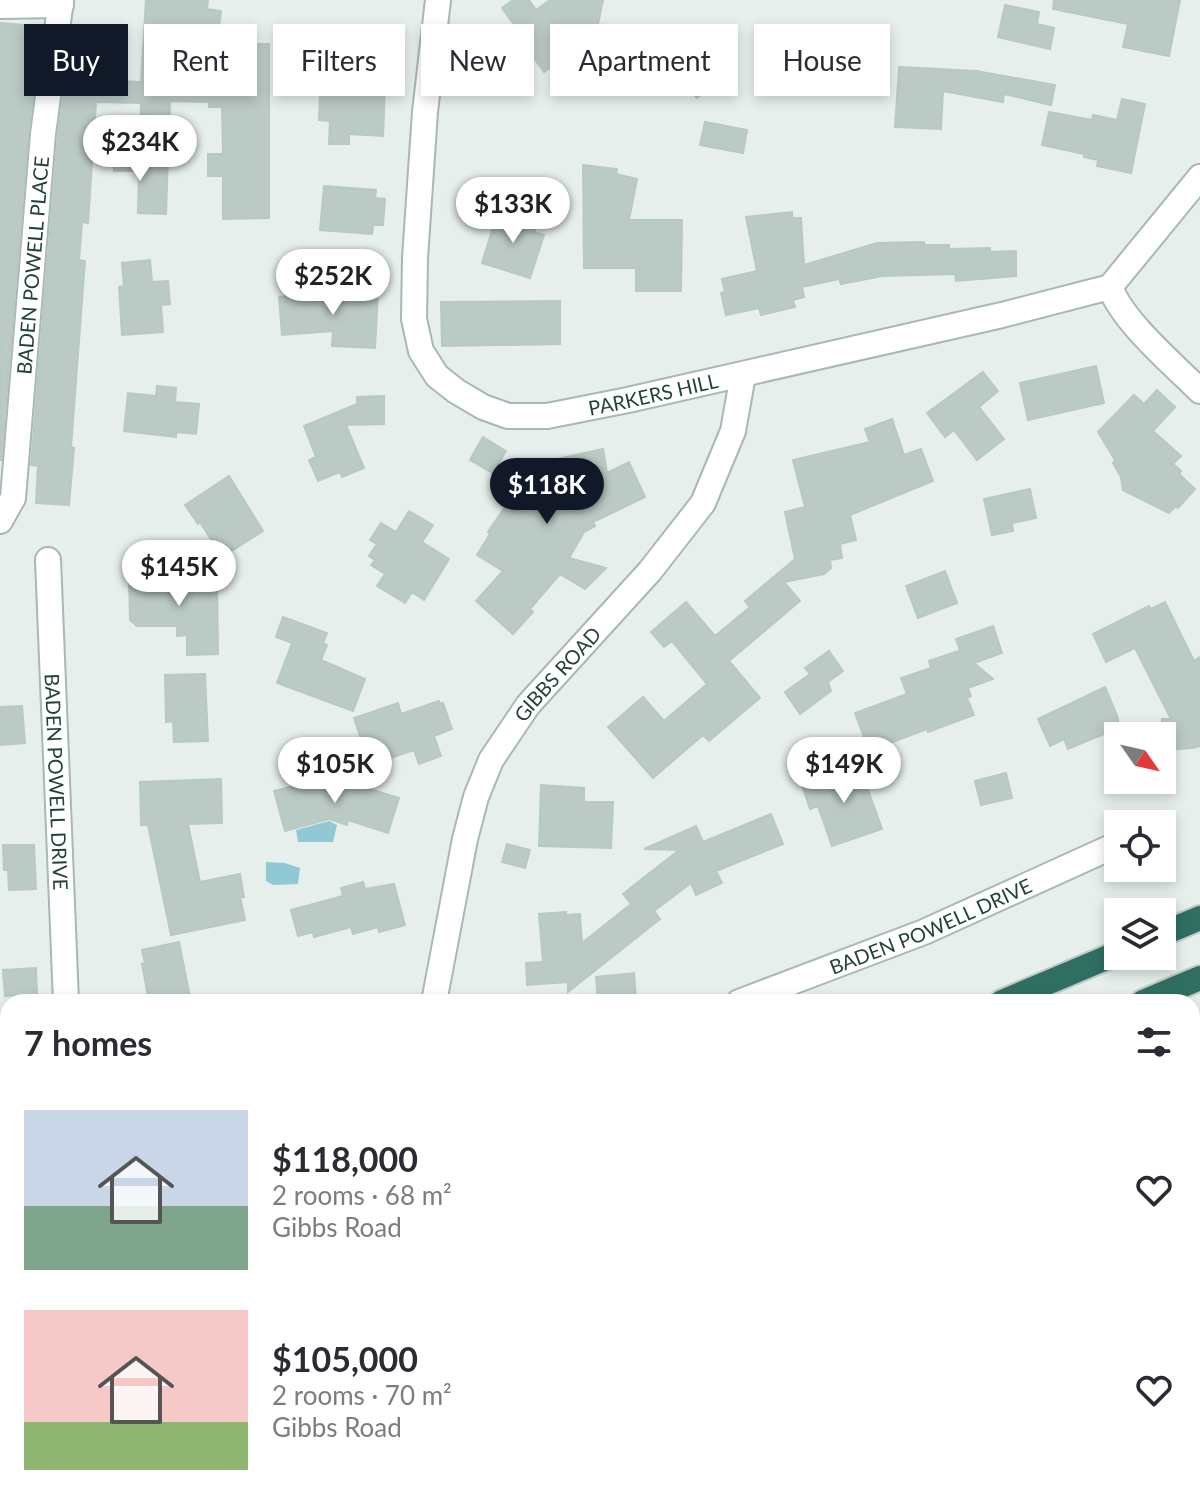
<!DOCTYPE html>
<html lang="en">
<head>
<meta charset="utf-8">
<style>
  body { margin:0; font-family:Lato,sans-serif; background:#f2f2f3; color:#2b2b33; height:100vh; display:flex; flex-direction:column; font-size:30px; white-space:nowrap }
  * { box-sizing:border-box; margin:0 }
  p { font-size:26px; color:#7c7c81 }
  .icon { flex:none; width:44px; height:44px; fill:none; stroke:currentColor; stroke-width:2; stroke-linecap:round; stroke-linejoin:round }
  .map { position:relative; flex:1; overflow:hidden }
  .side { position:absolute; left:0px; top:994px; width:1200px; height:512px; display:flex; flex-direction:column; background:#fff; border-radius:24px 24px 0 0; box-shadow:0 4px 12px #0003 }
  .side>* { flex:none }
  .hud { position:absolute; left:24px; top:24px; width:1152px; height:72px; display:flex; gap:16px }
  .needle { width:52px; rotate:124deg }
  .fabs { position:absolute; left:1104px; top:722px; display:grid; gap:16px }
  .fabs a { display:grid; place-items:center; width:72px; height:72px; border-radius:0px; background:#fff; box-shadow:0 4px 12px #0003; font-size:40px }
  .price { position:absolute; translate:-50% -68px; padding:0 18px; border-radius:28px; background:#fff; color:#222; font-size:26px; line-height:52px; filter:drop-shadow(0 2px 4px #0008) }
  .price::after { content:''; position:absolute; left:50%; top:48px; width:24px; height:18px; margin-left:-12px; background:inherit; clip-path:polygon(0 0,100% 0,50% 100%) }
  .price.on { background:#111827; color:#fff }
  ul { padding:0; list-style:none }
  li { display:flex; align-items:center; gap:24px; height:200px; padding:0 24px }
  li span { display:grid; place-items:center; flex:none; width:224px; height:160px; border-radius:0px; color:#555 }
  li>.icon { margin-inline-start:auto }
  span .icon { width:96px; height:96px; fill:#fffc; stroke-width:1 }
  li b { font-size:34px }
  h2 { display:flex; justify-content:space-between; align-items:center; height:96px; padding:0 24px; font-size:34px }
  .chip { padding:0 28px; border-radius:0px; background:#fff; box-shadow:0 4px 12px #0003; font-size:28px; line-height:72px }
  .chip.on { background:#111827; color:#fff }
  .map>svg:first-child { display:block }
</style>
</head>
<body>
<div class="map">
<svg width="1200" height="1506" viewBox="0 0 1200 1506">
  <rect width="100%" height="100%" fill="#e6efeb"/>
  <path fill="#8ec9d4" d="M 329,821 L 337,825 L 333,842 L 298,842 L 296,830 Z
    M 266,862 L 285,863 L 300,868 L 298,884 L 273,885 L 266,881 Z"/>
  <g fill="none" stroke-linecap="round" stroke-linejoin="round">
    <path stroke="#8ec9d4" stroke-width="7" d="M 1192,1076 L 1200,1072
      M 137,1506 L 171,1498"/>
  </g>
  <path fill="#bbcac4" stroke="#b8c9c2" stroke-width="2" d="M 146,0 L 208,0 L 207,9 L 221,11 L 217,44 L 269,44 L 269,218 L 223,219 L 223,176 L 208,176 L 208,154 L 223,154 L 222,107 L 209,107 L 209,102 L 170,101 L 166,214 L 138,213 L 139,171 L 114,171 L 112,149 L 140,149 L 141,103 L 96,102 L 88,223 L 82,222 L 79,260 L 85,261 L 71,447 L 74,448 L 69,505 L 36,503 L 38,466 L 31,465 L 58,136 L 70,47 L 95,50 L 92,75 L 99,75 L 99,80 L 141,82 Z
    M 513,0 L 529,0 L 536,10 L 550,0 L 603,0 L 596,34 L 579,46 L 586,55 L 558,75 L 552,66 L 544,72 L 513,28 L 515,26 L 502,8 Z
    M 1054,0 L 1180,0 L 1169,56 L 1123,47 L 1128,24 L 1053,9 Z
    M 1005,5 L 1039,12 L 1037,24 L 1054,28 L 1050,49 L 998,37 Z
    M 0,23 L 35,26 L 33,44 L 40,45 L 28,133 L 1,461 Z
    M 704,26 L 736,63 L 697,98 L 664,61 Z
    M 380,37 L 403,38 L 403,63 L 379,62 Z
    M 340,62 L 386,64 L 383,136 L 349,134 L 349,144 L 329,144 L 330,121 L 319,120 L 321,69 L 339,70 Z
    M 899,67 L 976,71 L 1055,85 L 1051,105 L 1004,94 L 1003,102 L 943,91 L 941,129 L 895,127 Z
    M 1122,99 L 1145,104 L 1131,173 L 1097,166 L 1098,160 L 1084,157 L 1084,154 L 1042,145 L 1049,112 L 1092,120 L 1093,115 L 1117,120 Z
    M 705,122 L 747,130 L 743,153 L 700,145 Z
    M 583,165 L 617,169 L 616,174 L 637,179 L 629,220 L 682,220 L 681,291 L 636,291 L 636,268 L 584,268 Z
    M 324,186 L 376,190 L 375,198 L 385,199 L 383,225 L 373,225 L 372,234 L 320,230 Z
    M 498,211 L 537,223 L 534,232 L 544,235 L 530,278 L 482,263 Z
    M 792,212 L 792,218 L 801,218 L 804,265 L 877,243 L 924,242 L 924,245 L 949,245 L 949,249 L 990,248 L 990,252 L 1016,251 L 1016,276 L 956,281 L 955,274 L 882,276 L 841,284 L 839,279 L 802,287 L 804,297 L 793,300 L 795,307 L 761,315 L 759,308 L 726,315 L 721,293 L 725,292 L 722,279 L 757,271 L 746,217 Z
    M 150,260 L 152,282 L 168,281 L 170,304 L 161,305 L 163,332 L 122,335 L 119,287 L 124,286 L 122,263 Z
    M 334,291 L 378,293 L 375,348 L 332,346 L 333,331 L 282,335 L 279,297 L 334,293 Z
    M 560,301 L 560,344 L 442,346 L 441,302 Z
    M 1096,366 L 1104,403 L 1028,420 L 1020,383 Z
    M 983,372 L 998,391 L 979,407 L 1004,439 L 977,460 L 954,430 L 945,437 L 927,413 Z
    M 157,386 L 176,388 L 175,402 L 199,404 L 196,434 L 176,432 L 176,437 L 124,431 L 128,393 L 156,396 Z
    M 1157,390 L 1175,407 L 1153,431 L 1181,456 L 1173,464 L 1181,471 L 1179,474 L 1195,489 L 1178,508 L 1176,506 L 1169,513 L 1123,490 L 1121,477 L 1113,463 L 1115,460 L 1098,432 L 1134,395 L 1144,404 Z
    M 384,396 L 384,424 L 346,425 L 364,468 L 342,477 L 340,472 L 318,481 L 309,460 L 316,457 L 304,426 L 357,404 L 357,397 Z
    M 892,419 L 904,455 L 921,449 L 933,481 L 850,515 L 856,540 L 840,544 L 842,558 L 830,560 L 831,568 L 824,574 L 784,582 L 800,601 L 729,661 L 760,698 L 709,741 L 703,735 L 653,778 L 608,727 L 643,697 L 664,721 L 707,684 L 672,641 L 664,647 L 651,632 L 686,602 L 715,636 L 750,607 L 745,601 L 795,559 L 785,512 L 805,507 L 793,460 L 870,442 L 865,429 Z
    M 483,437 L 506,451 L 493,473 L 603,449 L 607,473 L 629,462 L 645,497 L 593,522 L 595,526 L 584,532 L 569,558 L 606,568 L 585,589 L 560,574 L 530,609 L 533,612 L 513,634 L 476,601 L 503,571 L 477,555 L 490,534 L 488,532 L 518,488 L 470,460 Z
    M 229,476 L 263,531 L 222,557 L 200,522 L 198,524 L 185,505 Z
    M 1030,489 L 1036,518 L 1012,523 L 1013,531 L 992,535 L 984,499 Z
    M 409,511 L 433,525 L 422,542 L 449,559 L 424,600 L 412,592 L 405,603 L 377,586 L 385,574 L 371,565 L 375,560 L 369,556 L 377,544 L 370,540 L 381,523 L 396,532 Z
    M 945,571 L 957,603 L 918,618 L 906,586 Z
    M 217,576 L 218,654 L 187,655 L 187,635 L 177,636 L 177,626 L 137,626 L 130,620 L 129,578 Z
    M 1165,602 L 1194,661 L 1200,657 L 1200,746 L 1193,748 L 1162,750 L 1162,719 L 1171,719 L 1135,648 L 1106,662 L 1093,634 L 1149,606 L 1151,609 Z
    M 283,617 L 327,633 L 323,643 L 327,645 L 321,660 L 365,679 L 353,711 L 277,683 L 292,643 L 276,637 Z
    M 993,626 L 1002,653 L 974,663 L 993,679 L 968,688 L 971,696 L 967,698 L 974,715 L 928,732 L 927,729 L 869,751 L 855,713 L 907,694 L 901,678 L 931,668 L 929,661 L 958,651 L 961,653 L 956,639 Z
    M 829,651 L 843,671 L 828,682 L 831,691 L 800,714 L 785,692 L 810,674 L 805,668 Z
    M 205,674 L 208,741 L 174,742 L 173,721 L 166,722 L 165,675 Z
    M 1105,687 L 1118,718 L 1118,728 L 1068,749 L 1064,739 L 1050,746 L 1038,719 Z
    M 439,701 L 440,704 L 443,703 L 452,729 L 434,736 L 441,756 L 419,764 L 414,750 L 370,765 L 354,718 L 398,703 L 401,714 Z
    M 22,706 L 25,743 L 0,745 L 0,707 Z
    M 859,765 L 882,829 L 832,846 L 818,806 L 810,809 L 802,785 Z
    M 1006,773 L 1012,798 L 981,805 L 975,781 Z
    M 329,777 L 399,798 L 388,833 L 348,820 L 347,825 L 329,819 L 285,831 L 274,791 Z
    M 221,779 L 222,823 L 188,824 L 200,882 L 240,874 L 244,897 L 240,897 L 245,920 L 171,935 L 148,825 L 141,825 L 140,782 Z
    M 541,785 L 584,788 L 584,802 L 613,802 L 611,848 L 539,846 Z
    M 771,814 L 783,844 L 716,871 L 722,883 L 696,895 L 691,883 L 654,911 L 660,919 L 568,992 L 568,982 L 527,985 L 526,963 L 543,962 L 539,914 L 566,912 L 565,915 L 580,914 L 582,943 L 631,904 L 623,894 L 679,850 L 644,849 L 696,826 L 703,842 Z
    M 507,844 L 530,850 L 525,868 L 502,862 Z
    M 3,845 L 34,845 L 36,889 L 9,890 L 8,870 L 4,870 Z
    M 363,882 L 365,889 L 394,884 L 405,925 L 379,932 L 378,927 L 353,934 L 351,927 L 314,937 L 313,932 L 298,936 L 291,910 L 343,896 L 341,888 Z
    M 179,942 L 191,1002 L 149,1002 L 142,964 L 145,963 L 142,950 Z
    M 36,968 L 37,994 L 5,996 L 3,970 Z
    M 634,973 L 636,999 L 598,1002 L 596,977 Z"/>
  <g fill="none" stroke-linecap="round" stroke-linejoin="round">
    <defs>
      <g id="minor">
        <path id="s1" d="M 438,0 L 425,112 L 415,258 L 414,319 L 421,351 L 437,376 L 456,391 L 483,407 L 508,416 L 547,416 L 628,400 L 1002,315 L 1110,287 L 1200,177"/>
        <path d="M 0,6 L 61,5"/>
        <path d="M 1110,287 C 1123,322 1173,364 1200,391"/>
        <path id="s2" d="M 0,521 L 13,498 L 43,134 L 61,0"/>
        <path id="s3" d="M 48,560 L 66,1002"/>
        <path id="s4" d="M 434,1002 L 465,839 L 476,797 L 491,760 L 528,705 L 650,571 L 703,503 L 733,431 L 743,375"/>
        <path id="s5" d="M 739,1002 L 924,932 L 1118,844"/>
        <path d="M 1192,1387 L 1200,1383"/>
        <path d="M 1014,1498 L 1017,1506"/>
        <path d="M 962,1506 L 981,1498"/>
      </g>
      <path id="highway" d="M 1162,934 L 1200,918
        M 1002,1002 L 1118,953
        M 1143,1002 L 1200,978
        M 0,1380 L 8,1377
        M 0,1434 L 8,1432"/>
    </defs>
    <use href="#minor" stroke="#a8b8b2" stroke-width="28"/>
    <use href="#highway" stroke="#c2cac8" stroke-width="28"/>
    <use href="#minor" stroke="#fff" stroke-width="24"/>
    <use href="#highway" stroke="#2f6f62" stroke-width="24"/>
  </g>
  <g text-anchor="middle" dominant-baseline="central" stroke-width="8" stroke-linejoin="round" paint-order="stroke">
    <g font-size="20" fill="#24423a" stroke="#f7fbf9">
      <text stroke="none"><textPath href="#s2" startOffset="260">BADEN POWELL PLACE</textPath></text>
      <text stroke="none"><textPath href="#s1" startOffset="612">PARKERS HILL</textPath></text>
      <text stroke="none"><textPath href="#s4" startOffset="358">GIBBS ROAD</textPath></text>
      <text stroke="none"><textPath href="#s3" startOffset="222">BADEN POWELL DRIVE</textPath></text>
      <text stroke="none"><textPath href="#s5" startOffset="206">BADEN POWELL DRIVE</textPath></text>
    </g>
  </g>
</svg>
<div class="fabs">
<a><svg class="needle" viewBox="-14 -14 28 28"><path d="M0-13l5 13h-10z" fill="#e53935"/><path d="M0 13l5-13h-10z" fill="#7c7c81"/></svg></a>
<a><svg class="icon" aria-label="locate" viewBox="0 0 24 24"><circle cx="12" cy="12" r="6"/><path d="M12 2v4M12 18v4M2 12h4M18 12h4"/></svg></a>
<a><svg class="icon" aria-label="layers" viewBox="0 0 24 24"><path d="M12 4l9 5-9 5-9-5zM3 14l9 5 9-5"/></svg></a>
</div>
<b class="price" style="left:140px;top:183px">$234K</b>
<b class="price" style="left:513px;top:245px">$133K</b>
<b class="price" style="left:333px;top:317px">$252K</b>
<b class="price on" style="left:547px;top:526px">$118K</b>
<b class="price" style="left:179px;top:608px">$145K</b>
<b class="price" style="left:335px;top:805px">$105K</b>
<b class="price" style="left:844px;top:805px">$149K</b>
<div class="hud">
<a class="chip on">Buy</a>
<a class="chip">Rent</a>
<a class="chip">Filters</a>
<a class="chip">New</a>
<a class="chip">Apartment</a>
<a class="chip">House</a>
</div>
<section class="side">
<h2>7 homes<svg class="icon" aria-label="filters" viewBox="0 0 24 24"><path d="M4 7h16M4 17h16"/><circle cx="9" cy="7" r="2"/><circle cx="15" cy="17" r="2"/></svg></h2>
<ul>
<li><span style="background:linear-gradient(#c9d6e8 60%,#7fa58c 0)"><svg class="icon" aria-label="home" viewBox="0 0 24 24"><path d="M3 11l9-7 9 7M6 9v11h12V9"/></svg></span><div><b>$118,000</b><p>2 rooms · 68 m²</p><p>Gibbs Road</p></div><svg class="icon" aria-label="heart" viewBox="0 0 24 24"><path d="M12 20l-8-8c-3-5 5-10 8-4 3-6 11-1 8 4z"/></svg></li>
<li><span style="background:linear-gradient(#f6c9c9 70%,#8fb573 0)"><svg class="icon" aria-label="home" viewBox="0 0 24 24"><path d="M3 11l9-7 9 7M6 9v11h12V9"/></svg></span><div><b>$105,000</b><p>2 rooms · 70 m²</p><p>Gibbs Road</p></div><svg class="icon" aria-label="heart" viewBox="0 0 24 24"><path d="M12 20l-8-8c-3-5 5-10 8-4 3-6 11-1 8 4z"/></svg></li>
</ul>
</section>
</div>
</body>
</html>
